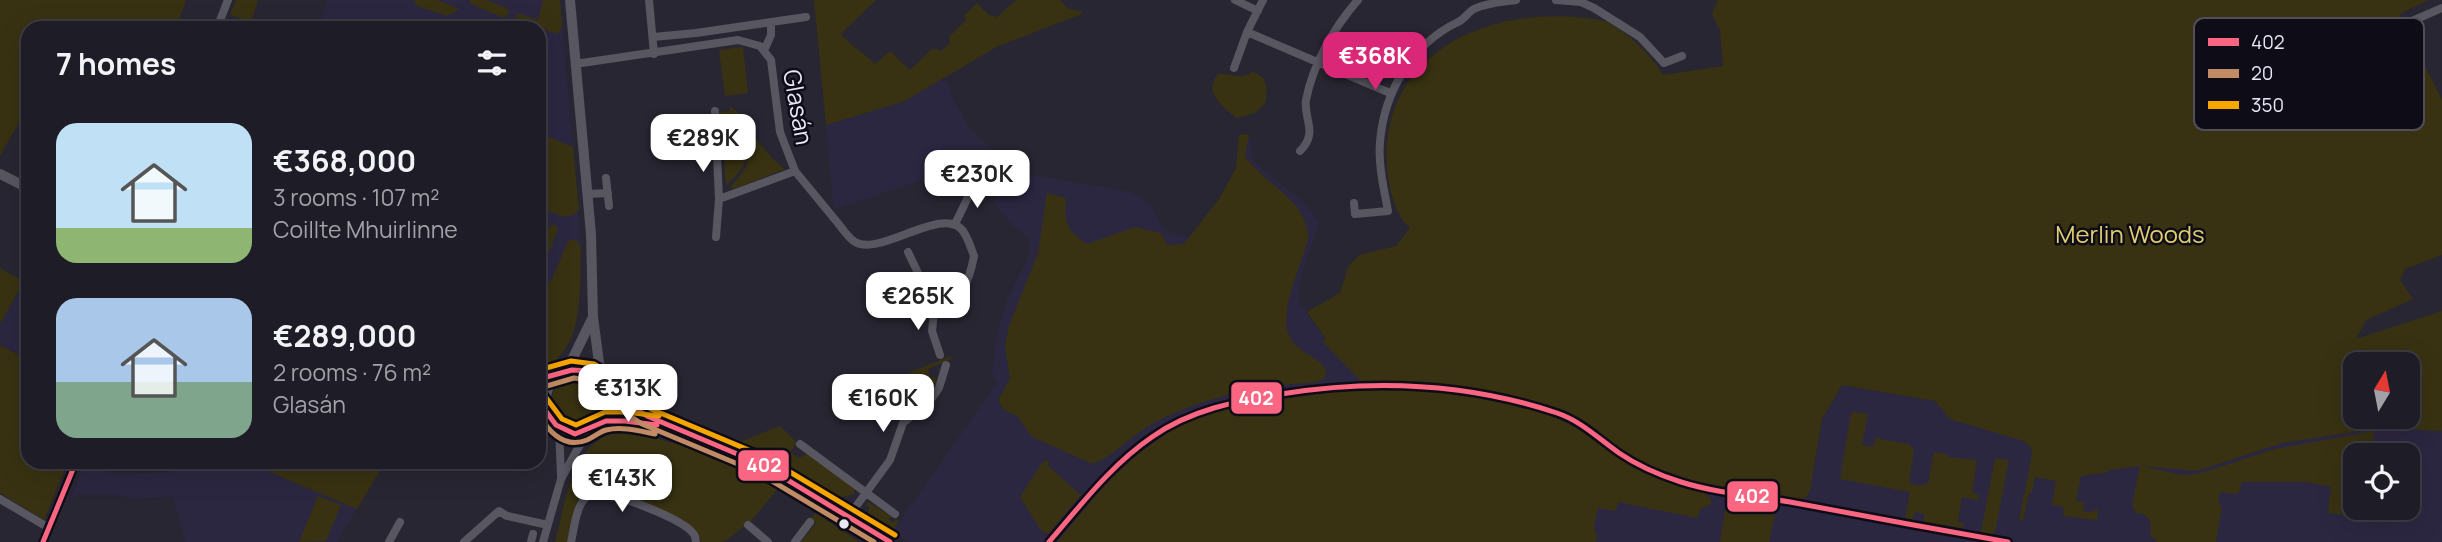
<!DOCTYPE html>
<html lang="en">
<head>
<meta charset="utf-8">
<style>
  body { margin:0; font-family:Manrope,sans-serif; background:#2b2932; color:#f1f3f6; height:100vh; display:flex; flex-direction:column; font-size:26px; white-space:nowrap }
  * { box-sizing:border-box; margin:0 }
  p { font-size:23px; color:#a1a1a7 }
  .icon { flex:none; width:38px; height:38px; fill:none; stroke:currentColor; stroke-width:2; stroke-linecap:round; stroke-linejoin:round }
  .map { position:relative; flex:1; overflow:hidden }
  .details { position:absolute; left:21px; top:21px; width:525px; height:448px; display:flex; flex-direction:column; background:#1e1c26; border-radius:21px; box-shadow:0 7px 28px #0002,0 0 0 2px #3c3a43 }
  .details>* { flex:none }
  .needle { width:46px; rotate:10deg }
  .fabs { position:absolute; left:2343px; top:352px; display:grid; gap:14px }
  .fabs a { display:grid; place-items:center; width:77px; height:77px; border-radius:14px; background:#1e1c26; box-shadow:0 7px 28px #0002,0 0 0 2px #3c3a43; font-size:35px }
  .price { position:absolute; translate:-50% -60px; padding:0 16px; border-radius:14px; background:#fff; color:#222; font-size:23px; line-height:46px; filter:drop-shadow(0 2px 4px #0008) }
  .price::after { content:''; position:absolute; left:50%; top:42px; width:21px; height:16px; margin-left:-10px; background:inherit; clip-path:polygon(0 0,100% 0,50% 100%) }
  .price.current { background:#db2777; color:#fff }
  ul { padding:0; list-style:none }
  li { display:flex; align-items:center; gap:21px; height:175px; padding:0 35px }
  li span { display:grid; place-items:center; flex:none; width:196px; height:140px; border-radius:21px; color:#555 }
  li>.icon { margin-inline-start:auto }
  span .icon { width:84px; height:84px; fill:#fffc; stroke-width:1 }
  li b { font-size:30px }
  h2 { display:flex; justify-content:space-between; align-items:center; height:84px; padding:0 35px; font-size:30px }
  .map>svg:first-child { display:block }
</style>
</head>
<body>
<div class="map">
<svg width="2442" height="542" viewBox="0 0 2442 542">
  <rect width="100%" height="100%" fill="#282632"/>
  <path fill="#2c2741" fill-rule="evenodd" d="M 328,0 L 560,0 L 581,246 L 576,326 L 568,345 L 551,364 L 539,369 L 539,28 L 318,28 Z
    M 942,79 L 948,83 L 952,98 L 970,128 L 1014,172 L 1131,192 L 1140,197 L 1153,209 L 1164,230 L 1188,238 L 1219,199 L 1236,168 L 1239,135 L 1249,134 L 1253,159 L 1259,167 L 1299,198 L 1313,213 L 1318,222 L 1318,228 L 1304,265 L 1299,288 L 1299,302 L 1325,339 L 1346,356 L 1814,469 L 1822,420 L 1842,385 L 1935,401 L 1951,419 L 2023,441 L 2031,447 L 2032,455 L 2111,470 L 2144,465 L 2197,471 L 2282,443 L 2380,428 L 2442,431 L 2442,542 L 1574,542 L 1590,480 L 1585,477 L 1123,542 L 909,542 L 892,532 L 997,383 L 992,376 L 996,338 L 1007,300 L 1029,255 L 1030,239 L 1010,223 L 995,203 L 995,192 L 988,169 L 960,167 L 836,209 L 833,204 L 826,125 L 905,101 ZM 2356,455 L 2408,455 L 2408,508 L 2356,508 Z
    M 28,275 L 28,360 L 0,344 L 0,324 Z
    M 85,462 L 118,475 L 171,472 L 175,462 L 246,462 L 357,509 L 337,542 L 185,542 L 173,496 L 133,499 L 119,495 L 84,494 L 74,497 L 69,502 Z"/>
  <path fill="#383212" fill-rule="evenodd" d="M 0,0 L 186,0 L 176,28 L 28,28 L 28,106 L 0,156 Z
    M 236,0 L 258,0 L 251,22 L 230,15 Z
    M 414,0 L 437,0 L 460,9 L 447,16 L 417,6 Z
    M 469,0 L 486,0 L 507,8 L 509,13 L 504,18 L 471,4 Z
    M 543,0 L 560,0 L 562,27 L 558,34 L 514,20 L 518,13 L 538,20 Z
    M 814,0 L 876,0 L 841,34 C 852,47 864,53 875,64 L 890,51 L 910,70 L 933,48 L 941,51 L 950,43 L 949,37 L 966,20 L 964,16 L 977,3 L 989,15 L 997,17 L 1016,0 L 1060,0 L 1068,9 L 1081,11 L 1082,14 L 998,46 L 905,101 L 826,125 Z
    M 1718,0 L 2429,0 L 2399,14 L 2442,100 L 2442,255 L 2405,269 L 2400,280 L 2413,299 L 2366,320 L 2356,339 L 2442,311 L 2442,431 L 2380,428 L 2282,443 L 2197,471 L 2141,466 L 2182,475 L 2198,474 L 2275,449 L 2374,431 L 2373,455 L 2356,455 L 2356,508 L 2370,508 L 2370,518 L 2328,513 L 2331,487 L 2306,482 L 2242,482 L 2238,494 L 2220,492 L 2218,504 L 2222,506 L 2216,542 L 2156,542 L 2156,539 L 2151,537 L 2150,520 L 2143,514 L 2136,513 L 2132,505 L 2140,466 L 2111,470 L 2107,469 L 2109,472 L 2081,476 L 2076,501 L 2084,502 L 2083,511 L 2092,512 L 2098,508 L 2097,520 L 2063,516 L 2064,507 L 2052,505 L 2056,481 L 2035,477 L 2032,493 L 2029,493 L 2023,521 L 2019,520 L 2032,455 L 2031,447 L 2023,441 L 1950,419 L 1935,401 L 1842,385 L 1822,419 L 1810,491 L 1805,498 L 1798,500 C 1752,491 1701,487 1657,470 C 1624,456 1599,428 1566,413 C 1544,402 1519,398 1494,393 C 1449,385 1407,380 1361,381 L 1322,341 L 1326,339 L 1307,312 L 1340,293 L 1348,267 L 1359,255 L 1396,246 L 1410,228 C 1394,213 1388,186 1387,164 C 1381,47 1500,0 1605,21 C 1628,33 1650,53 1663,75 L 1723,66 L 1720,30 L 1712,14 ZM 2356,364 L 2408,364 L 2408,416 L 2356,416 Z
    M 743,47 L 748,93 L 725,96 L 719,50 Z
    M 1253,72 C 1268,77 1267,88 1266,102 L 1255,113 L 1237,118 C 1222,107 1203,92 1218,74 C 1231,73 1241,80 1253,72 Z
    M 730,106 C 762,127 753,163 726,185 L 720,112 L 730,111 Z
    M 1249,134 L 1245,156 C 1263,183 1304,198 1308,234 C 1309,238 1306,245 1305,249 C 1298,272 1278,317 1290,338 C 1298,352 1316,356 1326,369 L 1325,378 L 1317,382 C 1259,386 1202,396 1150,425 C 1129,437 1115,455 1093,464 L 1032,437 L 1017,416 L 1004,410 L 998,400 L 1010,379 L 1005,346 L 1009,326 L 1038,253 L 1047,193 L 1066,198 C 1064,223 1066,229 1087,244 L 1135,227 L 1161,233 L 1167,245 L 1184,244 L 1219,199 L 1236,168 L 1239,135 Z
    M 544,135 L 573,147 L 579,209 C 569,224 552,212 539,206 L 539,148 Z
    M 755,138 L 773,159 L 785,169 L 734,189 L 730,188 L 745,169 Z
    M 552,225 L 557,226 L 558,230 L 546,259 L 540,259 L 539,252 L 549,226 Z
    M 575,239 L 581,246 C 579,286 587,353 539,369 L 539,295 L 552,279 L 568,241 Z
    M 0,268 L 24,282 L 0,324 Z
    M 0,345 L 28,360 L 28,462 L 68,462 L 44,520 L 0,493 Z
    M 951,356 L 951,359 L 928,369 L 930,377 L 935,377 L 937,381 L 932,391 L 908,373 Z
    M552 400a26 26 0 1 1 52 0a26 26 0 1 1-52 0Z
    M 1399,388 C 1453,392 1522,399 1571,425 C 1600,440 1623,463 1652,476 C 1668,483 1703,487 1711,499 L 1711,504 L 1700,510 L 1697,518 L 1618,502 L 1616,511 L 1598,508 L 1594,526 L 1597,537 L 1596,542 L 1057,542 C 1082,513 1106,480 1136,456 C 1150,445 1164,434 1180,426 C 1234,396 1337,390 1399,388 Z
    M 1855,412 L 1868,414 L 1862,445 L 1873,447 L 1875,438 L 1909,444 L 1914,450 L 1909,483 L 1922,486 L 1923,484 L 1928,484 L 1934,452 L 1947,454 L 1948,457 L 1977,460 L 1972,492 L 1980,496 L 1976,500 L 1962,497 L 1958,522 L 1965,524 L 1962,528 L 1924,522 L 1924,514 L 1915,512 L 1913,520 L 1905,518 L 1910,492 L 1840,479 L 1851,413 Z
    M 780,426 L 797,443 L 790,452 L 799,458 L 806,454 L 810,455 L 855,488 L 854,494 L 838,498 L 769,458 L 737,443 Z
    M 618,432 C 682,441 722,457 779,487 L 752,520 L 728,539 L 723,542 L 701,542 C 699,536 698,532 693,528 C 678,514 605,482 586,492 C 573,499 571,528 567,542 L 555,542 C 566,502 570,443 618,432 Z
    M 1995,458 L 2009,460 L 1995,532 L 1991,534 L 1981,532 Z
    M 1047,460 L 1050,461 L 1047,465 L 1081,495 L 1048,534 L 1040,529 L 1020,497 L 1042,463 Z
    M 246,462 L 385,462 L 357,509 Z
    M 318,496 L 341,505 L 326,541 L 299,542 Z
    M 1739,497 L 1774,503 L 1776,508 L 1769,542 L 1720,542 L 1726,503 L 1731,498 Z
    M 868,502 L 891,516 L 889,520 L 893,523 L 896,519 L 899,522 L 892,532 L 869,517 L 869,507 L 866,505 Z
    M 816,513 L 859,542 L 801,542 L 816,523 L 811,518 Z"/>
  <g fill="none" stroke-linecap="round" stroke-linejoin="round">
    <path stroke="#585660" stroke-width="8" d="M 649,0 L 654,54
      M 1235,0 L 1258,11
      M 1263,0 L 1247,32 L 1390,93
      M 1556,0 L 1581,2 L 1594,8 L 1640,37 L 1664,63 L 1682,56
      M 2412,21 L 2442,8
      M 217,28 L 228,0
      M 653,37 L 696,33 L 806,17
      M 764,51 L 771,35 L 771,23
      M 575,64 L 738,40 L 760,46 L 771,60 L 780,132 L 795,171 C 809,188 823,205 837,222 C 842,228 848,238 855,242 C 881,257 943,204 963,231 C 968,238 971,248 974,256 C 970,278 962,304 935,304 L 930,298 L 908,252
      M 1234,68 L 1247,32
      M 715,111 L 719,199 L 716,237
      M 1300,151 C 1319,132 1303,119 1306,100 C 1313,64 1334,27 1358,0
      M 606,178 L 609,206
      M 588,194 L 608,193
      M 719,199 L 795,171
      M 1354,203 L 1355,214 L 1388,211 C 1384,189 1378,165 1380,142 C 1384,92 1412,44 1458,22 C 1465,19 1468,12 1474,9 C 1486,3 1502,2 1516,0
      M 955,224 L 975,183
      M 935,304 L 932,331 L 940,355
      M 559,427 L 561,476
      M 800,444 L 895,514
      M 0,499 L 49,528
      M 849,516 L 890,460 L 903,423 L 929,402 L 939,388 L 946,365
      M 748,525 L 768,542
      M 389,542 L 400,522
      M 464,542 L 499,511 L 507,516 L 548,525
      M 531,542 L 533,534
      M 543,542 L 561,479 L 587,432
      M 571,542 C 574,530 576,504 587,497 C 604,486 680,518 692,532 C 696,536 695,537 696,542
      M 795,542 L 810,522"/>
    <path stroke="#585660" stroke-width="10" d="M 43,542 L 76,462"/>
    <path stroke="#585660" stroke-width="10" d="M 570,0 L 591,234 L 593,317 L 601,378
      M 0,174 L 28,188
      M546 400a32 32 0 1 1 64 0a32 32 0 1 1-64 0Z
      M 567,370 L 593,317
      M 610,391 L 634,409 L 667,426 L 733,451 L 774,472 L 890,542
      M 602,421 L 632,421 L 657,425"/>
    <defs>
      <path id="bus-1" d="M 539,379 L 572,370 L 590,371 L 598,376 L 614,395 L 647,416 L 761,464 L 890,542
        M 539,402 L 556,425 L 575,434 L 606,421 L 625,421 L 657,425
        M 43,542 L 76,462
        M 1049,542 C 1081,505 1111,465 1152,437 C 1190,410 1236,401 1281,394 C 1374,379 1467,383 1557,413 C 1581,421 1599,439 1619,453 C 1638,466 1659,475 1681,482 C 1716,493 1754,496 1790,502 C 1863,516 1935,529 2008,542"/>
      <path id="bus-2" d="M 540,388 L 574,378 L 587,380 L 609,402 L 642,424 L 757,472 L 874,542
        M 539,415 C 549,432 565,449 587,440 C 594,437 599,432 606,430 C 622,426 640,431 655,434"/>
      <path id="bus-3" d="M 539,370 L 571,361 L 594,364 L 604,370 L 620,388 L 651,409 L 765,457 L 895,535
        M 544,395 L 562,419 L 576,425 L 605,412 L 626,412 L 659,416"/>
    </defs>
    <use href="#bus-1" stroke="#0e0c16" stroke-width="10"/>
    <use href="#bus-2" stroke="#0e0c16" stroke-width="10"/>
    <use href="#bus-3" stroke="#0e0c16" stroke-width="10"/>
    <use href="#bus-1" stroke="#fa6682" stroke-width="5"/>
    <use href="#bus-2" stroke="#c18c65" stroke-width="5"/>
    <use href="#bus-3" stroke="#f7a600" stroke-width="5"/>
  </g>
  <circle fill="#e9e7f6" stroke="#0e0c16" stroke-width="2.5" cx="844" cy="524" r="6"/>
  <g text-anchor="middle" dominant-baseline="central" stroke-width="5" stroke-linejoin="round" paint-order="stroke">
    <g font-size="24" fill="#e9e7f6" stroke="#0e0c16">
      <text transform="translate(799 107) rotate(80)">Glasán</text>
    </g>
    <g font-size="24" fill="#e1ce71" stroke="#0e0c16">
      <text x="2130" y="233">Merlin Woods</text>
    </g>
  </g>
  <rect x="2194" y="18" width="230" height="112" rx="10" fill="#0e0c16" stroke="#504e59" stroke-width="2"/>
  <rect x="2208" y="38" width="31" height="8" fill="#fa6682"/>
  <rect x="2208" y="69" width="31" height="9" fill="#c18c65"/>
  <rect x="2208" y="101" width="31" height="8" fill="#f7a600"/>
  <g font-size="19" fill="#e9e7f6">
    <text x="2251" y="49">402</text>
    <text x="2251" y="80">20</text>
    <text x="2251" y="112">350</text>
  </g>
  <g stroke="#0e0c16" stroke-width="2.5">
    <rect x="1230" y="381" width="53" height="34" rx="7" fill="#fa6682"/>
    <rect x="737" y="449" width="53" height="33" rx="7" fill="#fa6682"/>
    <rect x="1726" y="480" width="53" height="33" rx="7" fill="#fa6682"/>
  </g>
  <g font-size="19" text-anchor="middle" font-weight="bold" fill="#fff">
    <text x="1256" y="405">402</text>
    <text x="764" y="472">402</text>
    <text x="1752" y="503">402</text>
  </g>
</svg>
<div class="fabs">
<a><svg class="needle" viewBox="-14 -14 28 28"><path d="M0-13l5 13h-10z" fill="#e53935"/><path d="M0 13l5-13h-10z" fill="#a1a1a7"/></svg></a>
<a><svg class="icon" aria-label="locate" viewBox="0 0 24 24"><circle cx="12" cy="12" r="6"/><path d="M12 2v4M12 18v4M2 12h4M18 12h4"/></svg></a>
</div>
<b class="price current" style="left:1375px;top:92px">€368K</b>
<b class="price" style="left:703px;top:174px">€289K</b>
<b class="price" style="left:977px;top:210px">€230K</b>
<b class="price" style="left:918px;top:332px">€265K</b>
<b class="price" style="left:628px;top:424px">€313K</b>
<b class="price" style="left:883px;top:434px">€160K</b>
<b class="price" style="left:622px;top:514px">€143K</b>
<section class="details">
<h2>7 homes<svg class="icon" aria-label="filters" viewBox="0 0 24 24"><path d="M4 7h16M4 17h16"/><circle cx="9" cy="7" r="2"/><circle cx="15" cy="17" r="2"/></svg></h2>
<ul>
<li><span style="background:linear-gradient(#bfe0f5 75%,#8fb573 0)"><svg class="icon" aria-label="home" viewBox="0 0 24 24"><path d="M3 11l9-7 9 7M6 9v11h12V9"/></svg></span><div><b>€368,000</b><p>3 rooms · 107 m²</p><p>Coillte Mhuirlinne</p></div></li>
<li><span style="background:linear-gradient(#a9c7e8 60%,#7fa58c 0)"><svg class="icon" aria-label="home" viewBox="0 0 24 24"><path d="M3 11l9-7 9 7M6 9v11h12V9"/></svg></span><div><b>€289,000</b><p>2 rooms · 76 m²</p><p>Glasán</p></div></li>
</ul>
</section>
</div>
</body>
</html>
